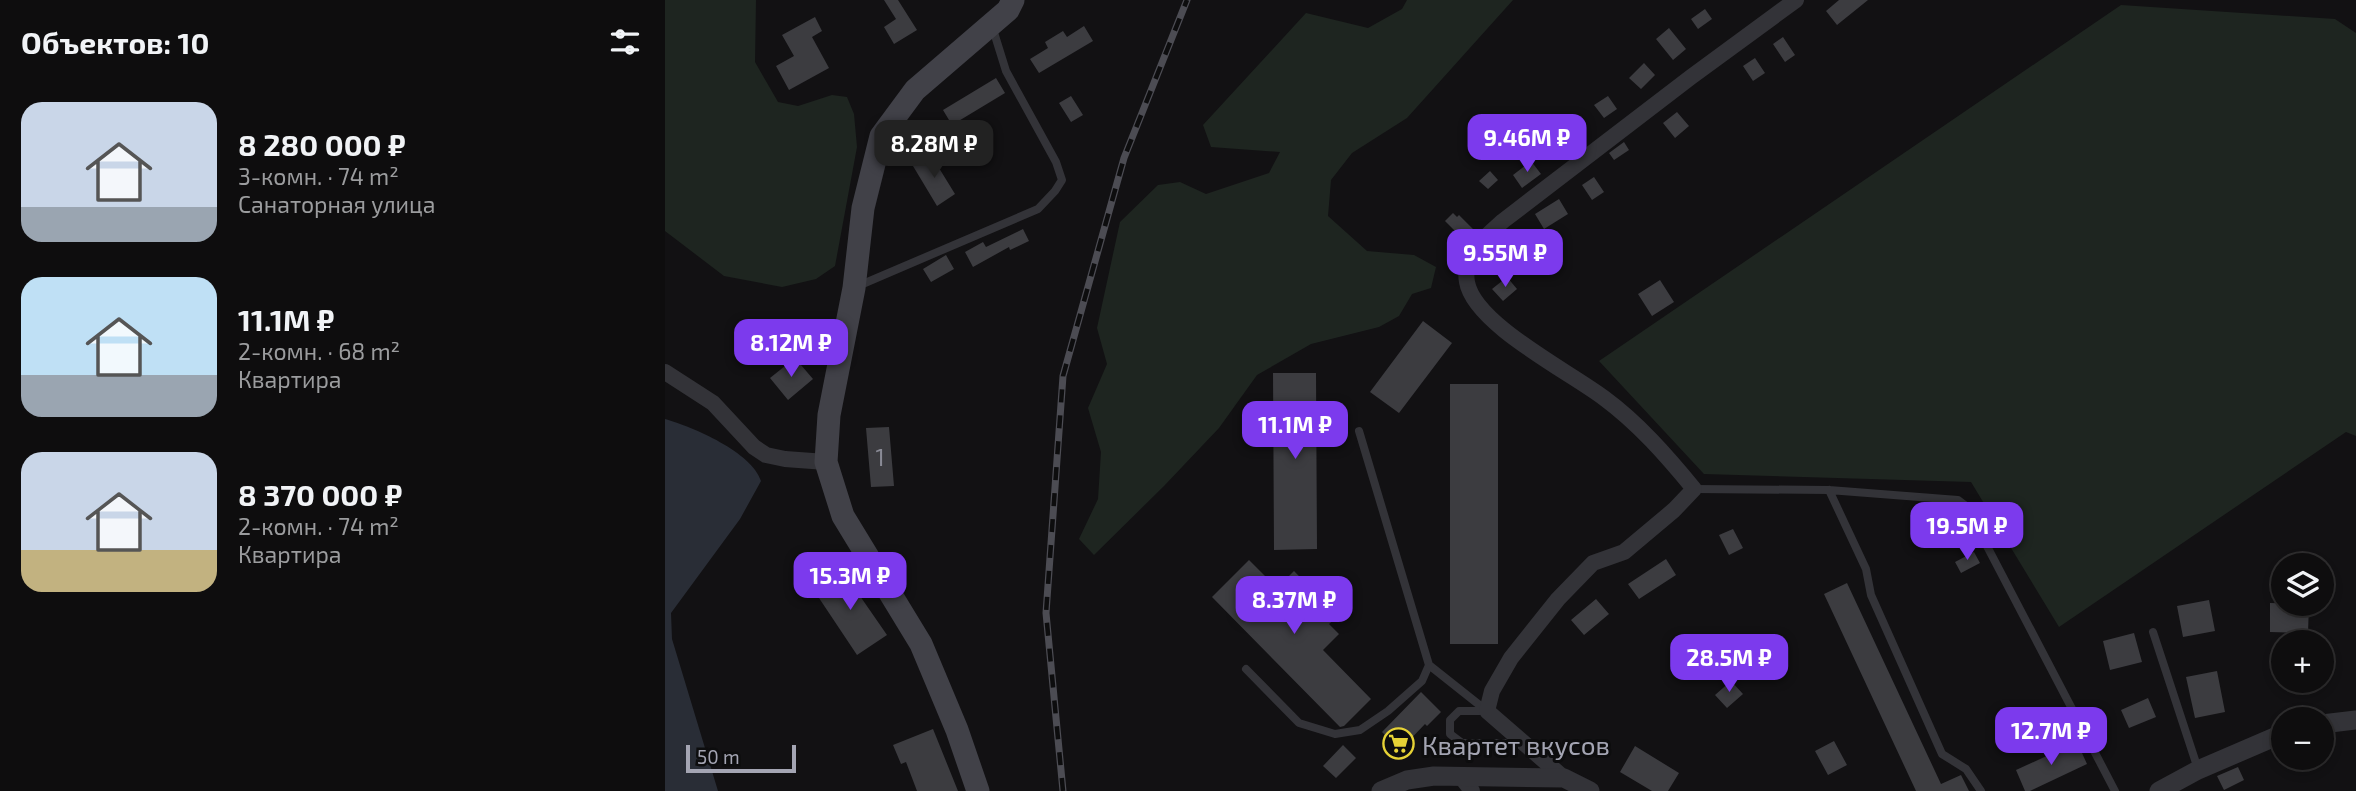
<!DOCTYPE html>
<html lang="ru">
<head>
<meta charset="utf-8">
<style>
  body { margin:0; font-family:"Exo 2",sans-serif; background:#171617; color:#f1f3f6; height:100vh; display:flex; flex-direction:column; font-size:26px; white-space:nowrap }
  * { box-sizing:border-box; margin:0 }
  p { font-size:23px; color:#9b9c9e }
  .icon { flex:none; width:38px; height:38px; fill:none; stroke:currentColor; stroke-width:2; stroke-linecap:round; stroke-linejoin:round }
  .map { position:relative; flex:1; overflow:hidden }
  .details { display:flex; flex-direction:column; background:#0e0d0e; width:665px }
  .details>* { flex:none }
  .buttons { position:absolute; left:1606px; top:553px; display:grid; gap:14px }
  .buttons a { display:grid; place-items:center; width:63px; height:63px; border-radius:50%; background:#0e0d0e; box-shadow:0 4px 10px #0003,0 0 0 2px #2e2d2e; font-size:35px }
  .scale { position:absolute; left:21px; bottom:18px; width:110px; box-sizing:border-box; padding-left:7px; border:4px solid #a4a5b3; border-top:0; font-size:19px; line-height:24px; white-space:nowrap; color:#a4a5b3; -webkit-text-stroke:5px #0d0d0e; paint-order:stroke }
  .price { position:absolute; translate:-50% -60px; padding:0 16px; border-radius:14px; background:#7c3aed; color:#fff; font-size:23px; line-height:46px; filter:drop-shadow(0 2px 4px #0008) }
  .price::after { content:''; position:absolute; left:50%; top:42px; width:21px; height:16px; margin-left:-10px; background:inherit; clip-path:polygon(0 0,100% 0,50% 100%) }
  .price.on { background:#222; color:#fff }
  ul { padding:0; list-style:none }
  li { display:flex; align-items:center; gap:21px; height:175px; padding:0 21px }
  li span { display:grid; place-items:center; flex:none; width:196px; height:140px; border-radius:21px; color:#555 }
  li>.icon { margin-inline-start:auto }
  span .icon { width:84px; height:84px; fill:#fffc; stroke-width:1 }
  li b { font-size:30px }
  h2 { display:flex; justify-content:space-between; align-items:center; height:84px; padding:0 21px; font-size:30px }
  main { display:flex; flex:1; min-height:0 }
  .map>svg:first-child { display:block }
</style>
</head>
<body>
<main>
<section class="details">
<h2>Объектов: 10<svg class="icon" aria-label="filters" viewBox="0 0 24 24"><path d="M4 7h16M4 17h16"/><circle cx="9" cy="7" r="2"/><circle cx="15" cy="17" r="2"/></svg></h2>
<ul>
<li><span style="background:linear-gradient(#c9d6e8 75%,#9aa5b1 0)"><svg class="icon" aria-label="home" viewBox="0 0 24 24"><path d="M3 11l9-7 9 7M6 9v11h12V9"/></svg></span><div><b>8 280 000 ₽</b><p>3-комн. · 74 m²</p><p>Санаторная улица</p></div></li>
<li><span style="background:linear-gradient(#bfe0f5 70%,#9aa5b1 0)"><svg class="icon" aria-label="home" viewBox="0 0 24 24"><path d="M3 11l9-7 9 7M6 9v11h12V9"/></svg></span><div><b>11.1M ₽</b><p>2-комн. · 68 m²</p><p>Квартира</p></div></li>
<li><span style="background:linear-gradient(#c9d6e8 70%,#c2b280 0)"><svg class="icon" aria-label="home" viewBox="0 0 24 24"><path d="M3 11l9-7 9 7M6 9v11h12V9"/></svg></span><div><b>8 370 000 ₽</b><p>2-комн. · 74 m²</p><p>Квартира</p></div></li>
</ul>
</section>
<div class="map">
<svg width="1691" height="791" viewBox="0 0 1691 791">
  <rect width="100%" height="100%" fill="#121113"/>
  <path fill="#1e2520" d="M 0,0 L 91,0 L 90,62 L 113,102 L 133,106 L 167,95 L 182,97 L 189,114 L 192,147 L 170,266 L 151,279 L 117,287 L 59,276 L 0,231 Z
    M 742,0 L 848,0 L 742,118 L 687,153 L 666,180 L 663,216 L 702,251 L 749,255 L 771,267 L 766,288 L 747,294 L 734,316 L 714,327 L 646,344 L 592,375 L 554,428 L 499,486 L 429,555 L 414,539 L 433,499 L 436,452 L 423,408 L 442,364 L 432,328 L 455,222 L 493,185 L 515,182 L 541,194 L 604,173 L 615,152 L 546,147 L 538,125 L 641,13 L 703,28 L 737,9 Z
    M 1456,5 L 1670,19 L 1691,33 L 1691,436 L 1681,432 L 1394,627 L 1306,482 L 1039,474 L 934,361 Z"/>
  <path fill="#292d36" d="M 0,419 C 28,427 87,452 96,481 L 75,519 L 6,613 L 7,639 L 53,791 L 0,791 Z"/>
  <path fill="#3c3c40" d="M 219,0 L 233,0 L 252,30 L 229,44 L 219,27 L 231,19 Z
    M 1174,0 L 1203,0 L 1172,25 L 1161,11 Z
    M 1040,9 L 1047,19 L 1033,29 L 1026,19 Z
    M 150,17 L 157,31 L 147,37 L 164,68 L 124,90 L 111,66 L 129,56 L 117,35 Z
    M 419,26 L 428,41 L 374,73 L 365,59 L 383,48 L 380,42 L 398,31 L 402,37 Z
    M 1004,28 L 1021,49 L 1008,60 L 991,39 Z
    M 1118,37 L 1130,55 L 1120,62 L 1108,44 Z
    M 1090,58 L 1100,73 L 1088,81 L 1078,66 Z
    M 979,63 L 990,75 L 976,89 L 964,78 Z
    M 331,78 L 340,93 L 287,125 L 278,110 Z
    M 406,96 L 418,115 L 406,122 L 394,103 Z
    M 943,96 L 952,109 L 939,118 L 929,105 Z
    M 1012,112 L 1024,126 L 1010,138 L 998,123 Z
    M 896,125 L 909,141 L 894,154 L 881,138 Z
    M 959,142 L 964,150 L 949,160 L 944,153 Z
    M 266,155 L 290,194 L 272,206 L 248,166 Z
    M 866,161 L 876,174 L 857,188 L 848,175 Z
    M 825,171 L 833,180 L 823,189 L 814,181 Z
    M 929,177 L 939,192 L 927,200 L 917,185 Z
    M 894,199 L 903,214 L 879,229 L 870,214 Z
    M 788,213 L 792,217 L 794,215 L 809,230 L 807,232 L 809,234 L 802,243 L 780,221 Z
    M 358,229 L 364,241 L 345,250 L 344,247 L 308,267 L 300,252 L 318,242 L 321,247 Z
    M 824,249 L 830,254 L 818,266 L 815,263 Z
    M 281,255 L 289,269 L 266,282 L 258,269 Z
    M 842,277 L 852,289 L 838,301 L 827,289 Z
    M 995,280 L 1009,302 L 987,316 L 973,294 Z
    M 758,321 L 787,343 L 734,413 L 705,392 Z
    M 130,358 L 148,379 L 123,400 L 105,378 Z
    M 608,373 L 651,373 L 652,549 L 609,550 Z
    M 785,384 L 833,384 L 833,644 L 785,644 Z
    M 224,427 L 229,486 L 206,487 L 201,428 Z
    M 1068,529 L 1078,548 L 1064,555 L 1054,535 Z
    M 1309,552 L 1315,563 L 1296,573 L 1290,562 Z
    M 1001,559 L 1011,575 L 974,599 L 963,584 Z
    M 584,560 L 612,588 L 629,571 L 673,616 L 664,624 L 674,634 L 658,650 L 706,699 L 679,726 L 675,727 L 547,597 Z
    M 177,570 L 222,635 L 192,655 L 148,589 Z
    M 1182,583 L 1276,784 L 1296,775 L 1304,791 L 1251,791 L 1159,594 Z
    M 931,599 L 944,614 L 919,635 L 906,620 Z
    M 1544,600 L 1550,631 L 1518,637 L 1512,606 Z
    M 1605,603 L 1644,604 L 1643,633 L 1605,632 Z
    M 1469,633 L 1477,662 L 1445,670 L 1438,641 Z
    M 1039,640 L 1053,652 L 1042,665 L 1028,652 Z
    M 1552,671 L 1560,712 L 1530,718 L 1521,677 Z
    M 1066,681 L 1078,694 L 1062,708 L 1050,695 Z
    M 756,692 L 776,712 L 762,726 L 760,724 L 735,750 L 717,732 Z
    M 1483,698 L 1491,717 L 1464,728 L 1456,710 Z
    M 268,729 L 293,791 L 252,791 L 241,762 L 236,764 L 228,745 Z
    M 1169,741 L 1182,765 L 1163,775 L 1150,751 Z
    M 1412,742 L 1422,764 L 1365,791 L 1360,791 L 1351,770 Z
    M 678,745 L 691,758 L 671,778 L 658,766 Z
    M 970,746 L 1014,773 L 1003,791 L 987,791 L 955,772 Z
    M 1573,767 L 1579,780 L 1559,790 L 1552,776 Z"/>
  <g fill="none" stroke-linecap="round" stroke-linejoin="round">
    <path stroke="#333338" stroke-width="8" d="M 193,286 L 373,209 L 390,191 L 397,180 L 391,162 L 341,71 L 327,26
      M 1029,489 L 1164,490 L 1293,500 L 1301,506 L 1450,791
      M 1164,490 L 1201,569 L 1206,595 L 1277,754 L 1301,769 L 1316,791
      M 1488,632 L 1533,769
      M 764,665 L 822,711
      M 581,669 L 634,723 L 670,734 L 695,730 L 723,711 L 757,681 L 764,665 L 694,431
      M 822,711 L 794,711 L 785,720 L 785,734 L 797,743 L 854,743"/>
    <path stroke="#333338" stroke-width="16" d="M 0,372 L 48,403 L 89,447 L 101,455 L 120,459 L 161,462
      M 797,778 L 807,791
      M 899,778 L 822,711 L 827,691 L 846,658 L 893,599 L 928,563 L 959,552 L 1009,510 L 1029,489 C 1002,456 973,423 939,398 C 905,372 809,324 802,282 C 797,255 820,237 838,221 L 1026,77 L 1131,0"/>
    <path stroke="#333338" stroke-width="19" d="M 1657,724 L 1691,720
      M 716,791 L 742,780 L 769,776 L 899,778 L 925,791
      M 1494,791 L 1533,770 L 1619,733"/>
    <path stroke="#414148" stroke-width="23" d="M 313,791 L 292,730 L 256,644 L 178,516 L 161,462 L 164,415 L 189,288 L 198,208 L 216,136 L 250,90 L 343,10 L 348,0"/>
    <defs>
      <path id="rail" d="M 398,791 L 381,613 L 398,376 L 459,158 L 522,0"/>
    </defs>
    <use href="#rail" stroke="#4c4c53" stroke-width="7"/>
    <use href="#rail" stroke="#0d0d0e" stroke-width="4.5" stroke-dasharray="13" stroke-linecap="butt"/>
  </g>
  <defs>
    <symbol id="supermarket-ring" viewBox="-11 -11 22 22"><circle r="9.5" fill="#0d0d0e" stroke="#e6d236" stroke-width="1.5"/><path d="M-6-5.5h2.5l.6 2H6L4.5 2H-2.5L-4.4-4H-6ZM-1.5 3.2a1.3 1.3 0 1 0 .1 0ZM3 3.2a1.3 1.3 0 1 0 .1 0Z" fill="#e6d236"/></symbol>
  </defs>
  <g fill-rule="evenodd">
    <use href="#supermarket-ring" x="716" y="726" width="35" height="35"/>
  </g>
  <g text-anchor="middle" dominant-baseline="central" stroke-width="6" stroke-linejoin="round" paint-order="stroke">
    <g font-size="23" fill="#8a8b96">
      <text x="215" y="457">1</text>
    </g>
    <g font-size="26" fill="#a4a5b3" stroke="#0d0d0e" text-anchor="start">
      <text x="757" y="744">Квартет вкусов</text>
    </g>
  </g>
</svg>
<div class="buttons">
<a><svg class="icon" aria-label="layers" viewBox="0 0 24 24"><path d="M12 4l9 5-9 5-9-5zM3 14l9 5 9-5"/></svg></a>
<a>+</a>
<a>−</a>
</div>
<div class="scale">50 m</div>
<b class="price" style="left:862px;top:174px">9.46M ₽</b>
<b class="price on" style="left:269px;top:180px">8.28M ₽</b>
<b class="price" style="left:840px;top:289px">9.55M ₽</b>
<b class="price" style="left:126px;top:379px">8.12M ₽</b>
<b class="price" style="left:630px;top:461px">11.1M ₽</b>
<b class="price" style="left:1302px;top:562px">19.5M ₽</b>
<b class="price" style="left:185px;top:612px">15.3M ₽</b>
<b class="price" style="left:629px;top:636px">8.37M ₽</b>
<b class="price" style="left:1064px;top:694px">28.5M ₽</b>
<b class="price" style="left:1386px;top:767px">12.7M ₽</b>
</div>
</main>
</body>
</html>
